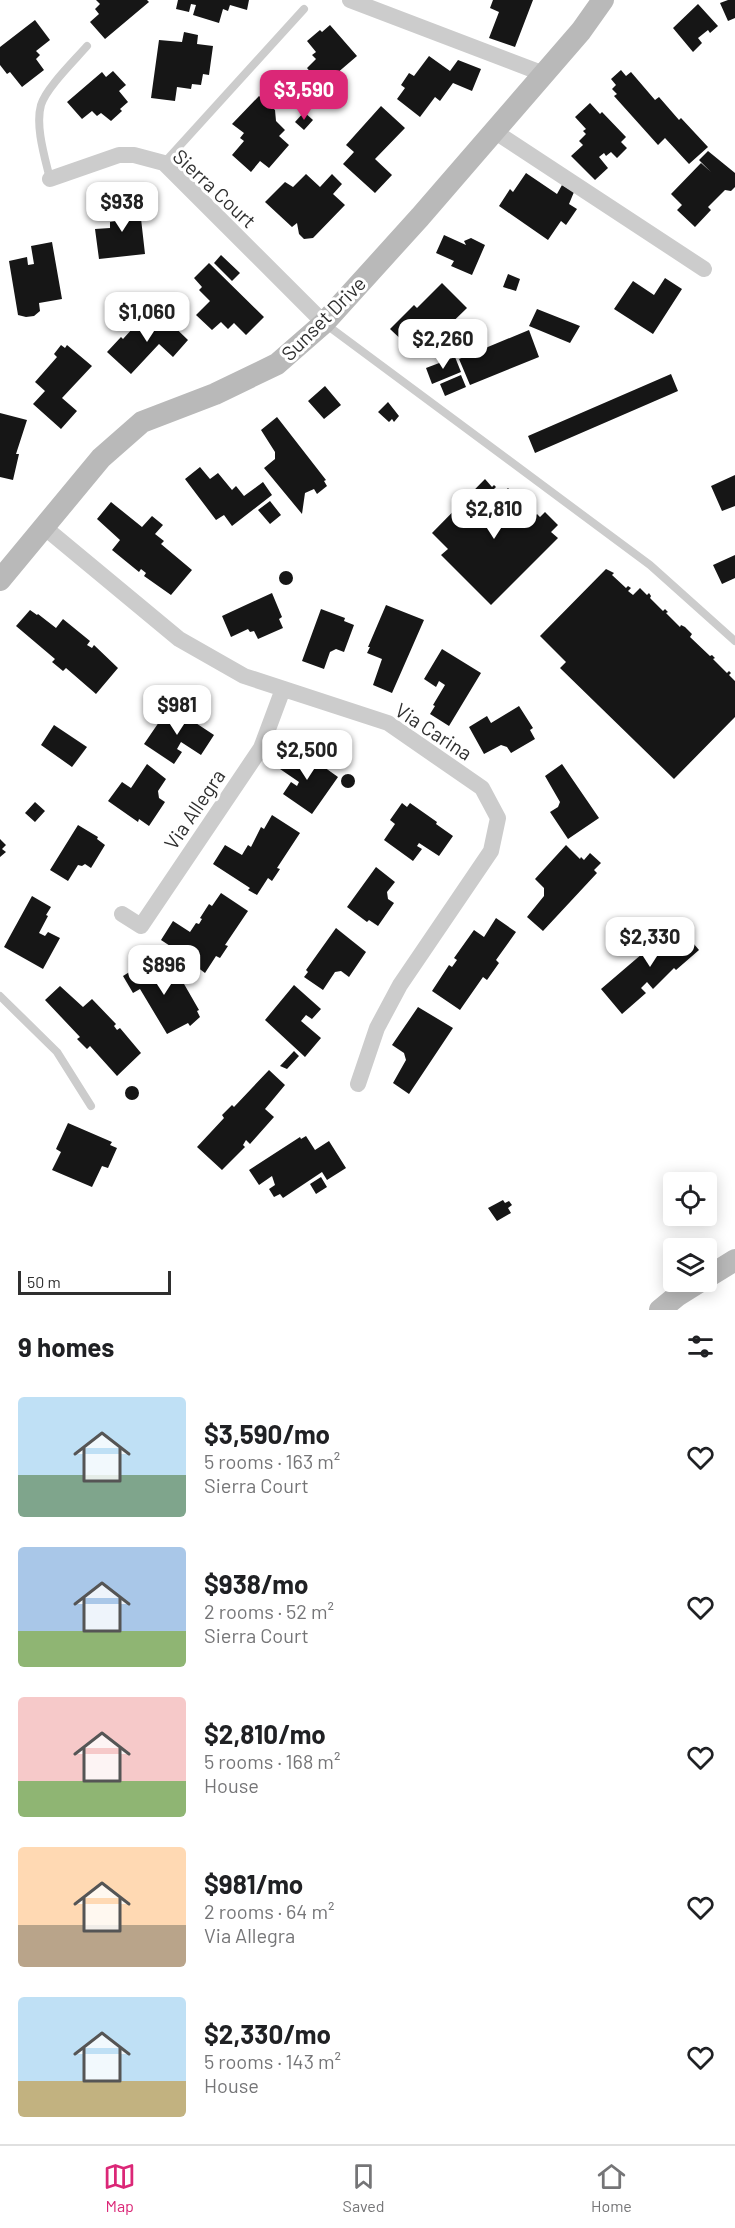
<!DOCTYPE html>
<html lang="en">
<head>
<meta charset="utf-8">
<style>
  body { margin:0; font-family:Barlow,sans-serif; background:#f6f6f6; color:#202124; height:100vh; display:flex; flex-direction:column; font-size:22px; white-space:nowrap }
  * { box-sizing:border-box; margin:0 }
  p { font-size:20px; color:#757577 }
  .icon { flex:none; width:33px; height:33px; fill:none; stroke:currentColor; stroke-width:2; stroke-linecap:round; stroke-linejoin:round }
  .map { position:relative; height:1310px; overflow:hidden }
  .drawer { display:flex; flex-direction:column; background:#fff; flex:1 }
  .drawer>* { flex:none }
  .controls { position:absolute; left:663px; top:1172px; display:grid; gap:12px }
  .controls a { display:grid; place-items:center; width:54px; height:54px; border-radius:6px; background:#fff; box-shadow:0 3px 15px #0003; font-size:30px }
  .scale { position:absolute; left:18px; bottom:15px; width:153px; box-sizing:border-box; padding-left:6px; border:3px solid #2f2f2f; border-top:0; font-size:16px; line-height:21px; white-space:nowrap; color:#2f2f2f; -webkit-text-stroke:4px #fff; paint-order:stroke }
  .price { position:absolute; translate:-50% -51px; padding:0 14px; border-radius:12px; background:#fff; color:#222; font-size:20px; line-height:39px; filter:drop-shadow(0 2px 3px #0008) }
  .price::after { content:''; position:absolute; left:50%; top:36px; width:18px; height:14px; margin-left:-9px; background:inherit; clip-path:polygon(0 0,100% 0,50% 100%) }
  .price.active { background:#db2777; color:#fff }
  ul { padding:0; list-style:none }
  li { display:flex; align-items:center; gap:18px; height:150px; padding:0 18px }
  li span { display:grid; place-items:center; flex:none; width:168px; height:120px; border-radius:6px; color:#555 }
  li>.icon { margin-inline-start:auto }
  span .icon { width:72px; height:72px; fill:#fffc; stroke-width:1 }
  li b { font-size:26px }
  h2 { display:flex; justify-content:space-between; align-items:center; height:72px; padding:0 18px; font-size:26px }
  .tab-bar { display:flex; justify-content:space-around; align-items:center; height:84px; border-top:2px solid #e0e0e0; background:#fff; font-size:16px; color:#757577 }
  .tab-bar a { display:grid; justify-items:center; gap:3px }
  .tab-bar .active { color:#db2777 }
  .map>svg:first-child { display:block }
</style>
</head>
<body>
<div class="map">
<svg width="735" height="1310" viewBox="0 0 735 1310">
  <rect width="100%" height="100%" fill="#fff"/>
  <path fill="#161616" d="M 96,0 L 147,0 L 149,2 L 105,39 L 90,22 L 99,14 L 95,9 L 100,4 Z
    M 178,0 L 249,0 L 247,10 L 230,5 L 228,11 L 223,9 L 219,23 L 193,15 L 196,5 L 191,4 L 189,12 L 176,9 Z
    M 493,0 L 533,0 L 515,47 L 489,38 L 499,12 L 490,8 Z
    M 728,0 L 735,0 L 735,18 L 728,21 L 720,3 Z
    M 698,4 L 718,26 L 710,33 L 708,30 L 698,38 L 702,43 L 693,52 L 673,28 Z
    M 35,20 L 50,40 L 36,51 L 40,55 L 36,59 L 44,70 L 22,87 L 10,72 L 7,74 L 0,65 L 0,47 Z
    M 330,25 L 357,56 L 322,86 L 307,68 L 316,59 L 312,55 L 316,52 L 307,41 L 320,30 L 322,32 Z
    M 184,32 L 198,35 L 197,44 L 213,46 L 209,75 L 203,74 L 201,85 L 192,84 L 191,89 L 177,87 L 175,101 L 151,98 L 159,40 L 182,42 Z
    M 429,56 L 450,71 L 458,60 L 481,69 L 472,91 L 453,83 L 440,101 L 435,97 L 420,117 L 397,99 L 405,88 L 401,85 L 409,73 L 414,76 Z
    M 621,70 L 626,76 L 631,72 L 655,100 L 659,97 L 679,120 L 681,118 L 708,147 L 689,164 L 665,138 L 658,145 L 614,96 L 617,94 L 612,89 L 616,85 L 611,79 Z
    M 113,71 L 126,85 L 119,91 L 128,102 L 120,109 L 122,111 L 111,121 L 101,113 L 97,116 L 92,111 L 82,119 L 67,102 L 102,72 L 106,77 Z
    M 259,96 L 275,110 L 276,121 L 285,130 L 279,136 L 289,145 L 269,168 L 260,161 L 251,172 L 232,155 L 244,141 L 240,138 L 244,133 L 232,124 Z
    M 590,103 L 600,114 L 602,112 L 626,137 L 621,142 L 627,148 L 617,158 L 611,152 L 606,156 L 604,153 L 599,157 L 608,168 L 595,180 L 571,156 L 583,145 L 579,141 L 586,134 L 583,131 L 586,129 L 575,117 Z
    M 381,106 L 405,128 L 375,159 L 392,175 L 375,193 L 343,164 L 354,152 L 346,145 Z
    M 304,112 L 313,120 L 304,130 L 295,122 Z
    M 708,151 L 735,173 L 735,187 L 731,191 L 725,190 L 708,207 L 711,210 L 695,227 L 677,210 L 682,205 L 671,194 L 701,163 L 711,172 L 699,160 Z
    M 526,173 L 557,194 L 562,185 L 574,192 L 569,204 L 577,209 L 566,225 L 561,221 L 548,240 L 499,206 L 510,189 L 513,192 Z
    M 306,174 L 320,187 L 332,174 L 342,184 L 333,194 L 345,205 L 313,238 L 304,239 L 299,234 L 297,223 L 292,227 L 265,202 L 285,182 L 293,187 Z
    M 139,201 L 145,254 L 99,259 L 95,229 L 110,228 L 110,222 L 116,221 L 114,204 Z
    M 444,235 L 466,245 L 464,241 L 471,238 L 485,245 L 472,275 L 451,266 L 454,261 L 436,253 Z
    M 52,242 L 62,299 L 39,303 L 40,311 L 34,316 L 26,317 L 18,315 L 9,261 L 27,257 L 28,265 L 34,264 L 31,246 Z
    M 221,255 L 240,273 L 232,281 L 214,263 Z
    M 209,263 L 264,317 L 246,335 L 234,323 L 228,329 L 221,322 L 212,330 L 196,315 L 210,301 L 199,290 L 202,287 L 194,278 Z
    M 508,274 L 520,279 L 516,291 L 503,287 Z
    M 665,278 L 682,289 L 653,334 L 614,309 L 633,281 L 654,295 Z
    M 442,283 L 467,308 L 434,340 L 424,330 L 408,346 L 390,329 L 414,305 L 417,308 Z
    M 537,309 L 580,326 L 570,343 L 529,326 Z
    M 161,314 L 188,340 L 173,357 L 159,344 L 131,374 L 107,352 L 121,337 L 123,339 L 142,318 L 150,325 Z
    M 529,330 L 539,357 L 470,385 L 459,359 Z
    M 61,345 L 65,348 L 67,345 L 92,366 L 62,398 L 77,411 L 61,429 L 33,404 L 45,391 L 35,382 L 57,357 L 54,354 Z
    M 455,357 L 461,372 L 432,384 L 426,368 Z
    M 671,374 L 678,391 L 535,453 L 528,436 Z
    M 461,375 L 466,387 L 445,396 L 440,384 Z
    M 325,386 L 341,405 L 324,419 L 308,401 Z
    M 388,402 L 399,416 L 394,422 L 392,419 L 389,422 L 378,412 Z
    M 0,413 L 27,420 L 16,454 L 19,454 L 13,480 L 0,477 Z
    M 277,417 L 326,480 L 324,481 L 327,486 L 317,494 L 314,489 L 305,493 L 302,514 L 264,468 L 275,459 L 275,452 L 261,430 Z
    M 200,467 L 210,479 L 218,473 L 232,490 L 236,486 L 244,496 L 263,482 L 272,495 L 232,526 L 224,515 L 216,520 L 185,479 Z
    M 735,475 L 735,506 L 722,511 L 711,486 Z
    M 485,479 L 492,487 L 494,485 L 496,487 L 494,489 L 501,495 L 508,488 L 515,496 L 517,494 L 519,496 L 517,498 L 535,516 L 537,514 L 540,517 L 545,512 L 558,525 L 551,532 L 558,538 L 491,605 L 441,555 L 448,549 L 432,533 Z
    M 270,501 L 281,515 L 270,524 L 258,510 Z
    M 111,502 L 142,527 L 152,516 L 163,525 L 155,534 L 164,541 L 161,544 L 192,570 L 171,595 L 144,576 L 146,573 L 141,569 L 139,572 L 112,550 L 120,540 L 97,519 Z
    M 735,555 L 735,578 L 722,584 L 713,565 Z
    M 606,569 L 614,573 L 612,575 L 626,588 L 628,586 L 631,588 L 628,591 L 633,595 L 640,588 L 647,595 L 649,593 L 651,596 L 650,598 L 663,611 L 665,609 L 668,612 L 666,613 L 680,627 L 681,625 L 685,627 L 692,634 L 690,637 L 710,656 L 712,655 L 715,658 L 713,659 L 727,673 L 729,671 L 731,673 L 729,675 L 735,681 L 735,717 L 674,779 L 560,668 L 566,662 L 540,636 Z
    M279 578a7 7 0 1 1 14 0a7 7 0 1 1-14 0Z
    M 272,593 L 282,617 L 279,619 L 283,628 L 258,639 L 254,631 L 250,632 L 248,629 L 231,637 L 222,616 Z
    M 386,605 L 424,620 L 392,693 L 373,685 L 382,659 L 367,653 L 370,647 L 368,647 Z
    M 321,609 L 345,618 L 344,621 L 354,625 L 344,652 L 336,649 L 330,652 L 324,669 L 302,661 Z
    M 30,610 L 37,615 L 38,614 L 56,628 L 63,619 L 90,641 L 87,645 L 92,648 L 94,645 L 118,668 L 96,694 L 66,668 L 63,671 L 52,662 L 55,659 L 16,626 Z
    M 442,649 L 481,673 L 449,726 L 430,714 L 435,706 L 433,705 L 445,685 L 439,681 L 436,687 L 424,679 Z
    M 170,706 L 214,735 L 201,755 L 181,742 L 177,749 L 182,752 L 174,764 L 144,744 Z
    M 519,706 L 533,728 L 530,730 L 535,739 L 511,753 L 507,747 L 501,745 L 484,754 L 469,727 L 487,716 L 491,723 Z
    M 54,725 L 87,747 L 72,767 L 41,745 Z
    M 294,749 L 309,759 L 310,757 L 338,777 L 312,814 L 283,794 L 291,782 L 297,786 L 299,782 L 280,769 Z
    M 147,764 L 166,779 L 158,791 L 159,798 L 165,802 L 149,826 L 139,819 L 138,822 L 108,801 L 122,782 L 131,788 Z
    M 562,764 L 599,818 L 568,839 L 550,812 L 558,807 L 560,802 L 545,776 Z
    M341 781a7 7 0 1 1 14 0a7 7 0 1 1-14 0Z
    M 35,802 L 45,811 L 35,822 L 25,813 Z
    M 402,803 L 407,807 L 410,803 L 437,822 L 436,824 L 453,836 L 439,856 L 419,843 L 417,846 L 422,849 L 413,861 L 384,840 L 395,824 L 390,820 Z
    M 272,815 L 300,833 L 277,868 L 280,869 L 272,881 L 268,878 L 257,895 L 248,890 L 250,888 L 213,864 L 225,845 L 242,855 L 248,845 L 251,847 L 261,827 L 264,829 Z
    M 78,825 L 98,837 L 97,839 L 105,845 L 91,868 L 85,864 L 82,866 L 78,865 L 68,881 L 50,870 Z
    M 0,839 L 6,845 L 2,849 L 6,852 L 0,857 Z
    M 566,845 L 580,859 L 581,857 L 584,860 L 590,853 L 601,863 L 594,870 L 597,873 L 543,931 L 527,917 L 544,896 L 544,888 L 535,879 Z
    M 376,867 L 395,882 L 387,892 L 388,899 L 394,903 L 378,926 L 369,920 L 367,922 L 347,907 Z
    M 221,893 L 248,911 L 225,945 L 228,946 L 220,958 L 216,956 L 205,973 L 197,967 L 199,965 L 161,940 L 173,921 L 190,932 L 196,923 L 199,924 L 202,919 L 200,918 L 209,904 L 212,906 Z
    M 32,896 L 51,907 L 46,915 L 48,916 L 39,933 L 45,936 L 48,932 L 60,938 L 43,969 L 4,947 Z
    M 496,918 L 516,932 L 496,960 L 499,963 L 487,980 L 483,977 L 460,1010 L 432,991 L 449,965 L 452,967 L 457,960 L 454,958 L 474,930 L 484,937 Z
    M 677,924 L 699,950 L 676,970 L 674,968 L 653,989 L 647,982 L 641,988 L 646,993 L 622,1014 L 601,989 Z
    M 336,928 L 366,952 L 349,977 L 341,971 L 335,972 L 323,990 L 304,977 L 308,972 L 306,970 Z
    M 149,959 L 157,974 L 165,976 L 176,970 L 199,1010 L 197,1011 L 200,1017 L 190,1026 L 188,1023 L 167,1034 L 140,989 L 133,993 L 123,976 L 131,971 L 130,969 Z
    M 294,985 L 321,1009 L 312,1019 L 306,1015 L 301,1021 L 321,1038 L 305,1057 L 265,1020 Z
    M 60,986 L 83,1007 L 92,999 L 116,1024 L 114,1026 L 117,1030 L 120,1028 L 141,1053 L 117,1076 L 90,1046 L 87,1049 L 77,1039 L 80,1037 L 45,1000 Z
    M 418,1007 L 453,1028 L 409,1094 L 393,1083 L 406,1060 L 404,1053 L 392,1045 Z
    M 294,1051 L 299,1056 L 287,1069 L 280,1066 Z
    M 269,1070 L 285,1085 L 265,1109 L 274,1117 L 250,1144 L 246,1140 L 243,1145 L 245,1147 L 222,1170 L 197,1147 L 224,1118 L 222,1115 L 232,1105 L 234,1107 Z
    M125 1093a7 7 0 1 1 14 0a7 7 0 1 1-14 0Z
    M 68,1123 L 112,1142 L 110,1145 L 117,1148 L 108,1168 L 102,1166 L 92,1187 L 52,1170 L 61,1152 L 56,1149 Z
    M 306,1136 L 315,1150 L 329,1141 L 346,1168 L 327,1180 L 322,1172 L 283,1198 L 280,1194 L 274,1197 L 269,1189 L 275,1185 L 272,1176 L 259,1185 L 249,1170 L 300,1137 L 301,1139 Z
    M 321,1177 L 327,1187 L 316,1194 L 310,1184 Z
    M 503,1200 L 505,1203 L 509,1201 L 512,1205 L 508,1208 L 511,1213 L 497,1221 L 488,1208 Z"/>
  <g fill="none" stroke-linecap="round" stroke-linejoin="round">
    <path stroke="#ccc" stroke-width="8" d="M 164,163 L 304,9
      M 50,179 C 45,158 35,126 41,105 C 46,88 74,61 87,46
      M 324,323 L 650,565 L 735,641
      M 0,996 L 57,1052 L 91,1106"/>
    <path stroke="#ccc" stroke-width="16" d="M 350,0 L 544,74
      M 494,131 L 704,269
      M 50,179 L 119,155 L 134,155 L 164,163 L 324,323
      M 44,527 L 179,639 L 244,676 L 388,723 L 482,788 L 498,818 L 491,851 L 400,985 L 377,1028 L 358,1084
      M 122,914 L 141,926 L 261,748 L 283,689"/>
    <path stroke="#b9b9b9" stroke-width="22" d="M 0,580 L 101,458 L 142,422 L 215,394 L 277,364 L 324,323 L 420,217 L 581,31 L 603,0
      M 706,1278 L 735,1260
      M 660,1310 L 677,1296 L 701,1281"/>
  </g>
  <g text-anchor="middle" dominant-baseline="central" stroke-width="6" stroke-linejoin="round" paint-order="stroke">
    <g font-size="20" fill="#2f2f2f" stroke="#fff">
      <text transform="translate(215 188) rotate(43)">Sierra Court</text>
      <text transform="translate(323 318) rotate(-45)">Sunset Drive</text>
      <text transform="translate(434 731) rotate(33)">Via Carina</text>
      <text transform="translate(194 809) rotate(-56)">Via Allegra</text>
    </g>
  </g>
</svg>
<div class="controls">
<a><svg class="icon" aria-label="locate" viewBox="0 0 24 24"><circle cx="12" cy="12" r="6"/><path d="M12 2v4M12 18v4M2 12h4M18 12h4"/></svg></a>
<a><svg class="icon" aria-label="layers" viewBox="0 0 24 24"><path d="M12 4l9 5-9 5-9-5zM3 14l9 5 9-5"/></svg></a>
</div>
<div class="scale">50 m</div>
<b class="price active" style="left:304px;top:121px">$3,590</b>
<b class="price" style="left:122px;top:233px">$938</b>
<b class="price" style="left:147px;top:343px">$1,060</b>
<b class="price" style="left:443px;top:370px">$2,260</b>
<b class="price" style="left:494px;top:540px">$2,810</b>
<b class="price" style="left:177px;top:736px">$981</b>
<b class="price" style="left:307px;top:781px">$2,500</b>
<b class="price" style="left:650px;top:968px">$2,330</b>
<b class="price" style="left:164px;top:996px">$896</b>
</div>
<section class="drawer">
<h2>9 homes<svg class="icon" aria-label="filters" viewBox="0 0 24 24"><path d="M4 7h16M4 17h16"/><circle cx="9" cy="7" r="2"/><circle cx="15" cy="17" r="2"/></svg></h2>
<ul>
<li><span style="background:linear-gradient(#bfe0f5 65%,#7fa58c 0)"><svg class="icon" aria-label="home" viewBox="0 0 24 24"><path d="M3 11l9-7 9 7M6 9v11h12V9"/></svg></span><div><b>$3,590/mo</b><p>5 rooms · 163 m²</p><p>Sierra Court</p></div><svg class="icon" aria-label="heart" viewBox="0 0 24 24"><path d="M12 20l-8-8c-3-5 5-10 8-4 3-6 11-1 8 4z"/></svg></li>
<li><span style="background:linear-gradient(#a9c7e8 70%,#8fb573 0)"><svg class="icon" aria-label="home" viewBox="0 0 24 24"><path d="M3 11l9-7 9 7M6 9v11h12V9"/></svg></span><div><b>$938/mo</b><p>2 rooms · 52 m²</p><p>Sierra Court</p></div><svg class="icon" aria-label="heart" viewBox="0 0 24 24"><path d="M12 20l-8-8c-3-5 5-10 8-4 3-6 11-1 8 4z"/></svg></li>
<li><span style="background:linear-gradient(#f6c9c9 70%,#8fb573 0)"><svg class="icon" aria-label="home" viewBox="0 0 24 24"><path d="M3 11l9-7 9 7M6 9v11h12V9"/></svg></span><div><b>$2,810/mo</b><p>5 rooms · 168 m²</p><p>House</p></div><svg class="icon" aria-label="heart" viewBox="0 0 24 24"><path d="M12 20l-8-8c-3-5 5-10 8-4 3-6 11-1 8 4z"/></svg></li>
<li><span style="background:linear-gradient(#ffd9b3 65%,#b9a48a 0)"><svg class="icon" aria-label="home" viewBox="0 0 24 24"><path d="M3 11l9-7 9 7M6 9v11h12V9"/></svg></span><div><b>$981/mo</b><p>2 rooms · 64 m²</p><p>Via Allegra</p></div><svg class="icon" aria-label="heart" viewBox="0 0 24 24"><path d="M12 20l-8-8c-3-5 5-10 8-4 3-6 11-1 8 4z"/></svg></li>
<li><span style="background:linear-gradient(#bfe0f5 70%,#c2b280 0)"><svg class="icon" aria-label="home" viewBox="0 0 24 24"><path d="M3 11l9-7 9 7M6 9v11h12V9"/></svg></span><div><b>$2,330/mo</b><p>5 rooms · 143 m²</p><p>House</p></div><svg class="icon" aria-label="heart" viewBox="0 0 24 24"><path d="M12 20l-8-8c-3-5 5-10 8-4 3-6 11-1 8 4z"/></svg></li>
</ul>
</section>
<nav class="tab-bar">
<a class="active"><svg class="icon" aria-label="map" viewBox="0 0 24 24"><path d="M3 6l6-2 6 2 6-2v14l-6 2-6-2-6 2zM9 4v14M15 6v14"/></svg>Map</a>
<a><svg class="icon" aria-label="saved" viewBox="0 0 24 24"><path d="M7 4h10v16l-5-4-5 4z"/></svg>Saved</a>
<a><svg class="icon" aria-label="home" viewBox="0 0 24 24"><path d="M3 11l9-7 9 7M6 9v11h12V9"/></svg>Home</a>
</nav>
</body>
</html>
